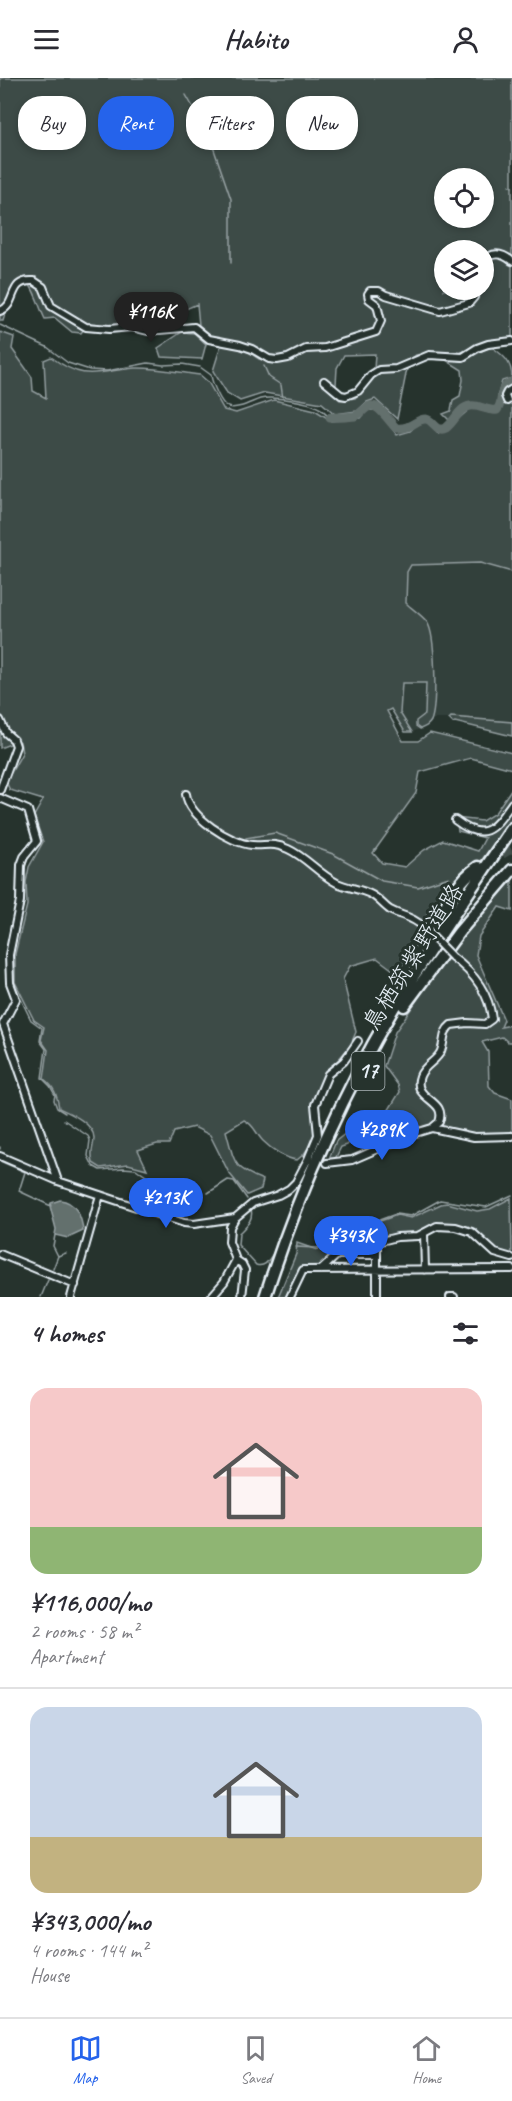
<!DOCTYPE html>
<html lang="en">
<head>
<meta charset="utf-8">
<style>
  body { margin:0; font-family:Caveat,"Klee One",sans-serif; background:#f2f2f3; color:#2b2b33; height:100vh; display:flex; flex-direction:column; font-size:22px; white-space:nowrap }
  * { box-sizing:border-box; margin:0 }
  p { font-size:20px; color:#7c7c81 }
  .icon { flex:none; width:33px; height:33px; fill:none; stroke:currentColor; stroke-width:2; stroke-linecap:round; stroke-linejoin:round }
  .map { position:relative; height:1219px; overflow:hidden }
  .drawer { display:flex; flex-direction:column; background:#fff; flex:1 }
  .drawer>* { flex:none }
  .guide { position:absolute; left:18px; top:18px; width:477px; height:54px; display:flex; gap:12px }
  .fabs { position:absolute; left:434px; top:90px; display:grid; gap:12px }
  .fabs a { display:grid; place-items:center; width:60px; height:60px; border-radius:50%; background:#fff; box-shadow:0 3px 9px #0003; font-size:30px }
  .price { position:absolute; translate:-50% -51px; padding:0 14px; border-radius:21px; background:#2563eb; color:#fff; font-size:20px; line-height:39px; filter:drop-shadow(0 2px 3px #0008) }
  .price::after { content:''; position:absolute; left:50%; top:36px; width:18px; height:14px; margin-left:-9px; background:inherit; clip-path:polygon(0 0,100% 0,50% 100%) }
  .price.on { background:#222; color:#fff }
  ul { padding:0; list-style:none }
  li { display:grid; align-content:center; gap:12px; height:318px; padding:0 30px }
  li+li { border-top:2px solid #e1e1e2 }
  li span { display:grid; place-items:center; height:186px; border-radius:18px; color:#555 }
  li>.icon { margin-inline-start:auto }
  span .icon { width:108px; height:108px; fill:#fffc; stroke-width:1 }
  li b { font-size:26px }
  h2 { display:flex; justify-content:space-between; align-items:center; height:72px; padding:0 30px; font-size:26px }
  .chip { padding:0 21px; border-radius:24px; background:#fff; box-shadow:0 3px 9px #0003; font-size:21px; line-height:54px }
  .chip.on { background:#2563eb; color:#fff }
  header { display:flex; justify-content:space-between; align-items:center; height:78px; padding:0 30px; background:#fff; font-size:27px; font-weight:700 }
  .tab-bar { display:flex; justify-content:space-around; align-items:center; height:84px; border-top:2px solid #e1e1e2; background:#fff; font-size:16px; color:#7c7c81 }
  .tab-bar a { display:grid; justify-items:center; gap:3px }
  .tab-bar .on { color:#2563eb }
  .map>svg:first-child { display:block }
</style>
</head>
<body>
<header><svg class="icon" aria-label="menu" viewBox="0 0 24 24"><path d="M4 6h16M4 12h16M4 18h16"/></svg>Habito<svg class="icon" aria-label="person" viewBox="0 0 24 24"><circle cx="12" cy="8" r="4"/><path d="M4 21q1-7 8-7t8 7"/></svg></header>
<div class="map">
<svg width="512" height="1219" viewBox="0 0 512 1219">
  <rect width="100%" height="100%" fill="#26332d"/>
  <filter id="ink" filterUnits="userSpaceOnUse"><feTurbulence type="fractalNoise" baseFrequency=".0167" numOctaves="2"/><feDisplacementMap in="SourceGraphic" scale="12" xChannelSelector="R" yChannelSelector="G"/><feConvolveMatrix kernelMatrix="1 2 1 2 8 2 1 2 1" color-interpolation-filters="sRGB"/></filter>
  <g filter="url(#ink)">
    <path fill="#333f3a" d="M 480,485 L 512,494 L 512,644 L 451,639 L 449,641 L 432,641 L 428,648 L 412,654 L 396,629 L 398,602 L 428,545 L 406,525 L 407,494 L 411,487 Z"/>
    <path fill="#3e4b47" stroke="#939ea0" stroke-width="1.5" fill-rule="evenodd" d="M 0,0 L 512,0 L 512,261 L 480,265 L 456,277 L 433,274 L 416,277 L 401,288 L 374,292 L 375,276 L 344,277 L 337,290 L 336,307 L 330,313 L 340,322 L 355,320 L 377,296 L 407,291 L 397,341 L 375,321 L 367,324 L 357,333 L 335,336 L 322,325 L 265,315 L 240,323 L 227,315 L 213,293 L 221,267 L 244,271 L 259,281 L 271,284 L 252,267 L 212,259 L 199,247 L 197,226 L 163,241 L 139,229 L 128,243 L 108,248 L 89,245 L 81,255 L 72,254 L 55,240 L 45,241 C 39,229 37,218 30,207 L 12,212 L 3,243 L 0,243 ZM 444,100 L 483,100 L 483,140 L 444,140 ZM 444,172 L 483,172 L 483,212 L 444,212 Z
      M 0,254 L 14,259 L 12,271 L 32,299 L 33,313 L 46,320 L 44,282 L 51,279 C 86,305 97,293 135,290 C 156,289 179,295 200,297 L 208,304 L 224,332 L 236,335 L 274,322 L 315,332 L 332,343 L 361,340 L 368,332 L 377,332 L 397,357 L 410,353 L 420,344 L 428,344 L 438,355 C 453,351 459,337 473,329 C 483,333 500,342 503,326 C 505,321 503,316 505,311 L 512,307 L 512,494 L 480,485 L 411,487 L 407,494 L 406,525 C 412,531 422,537 427,544 C 436,557 437,628 431,643 C 428,648 425,649 420,651 L 416,648 L 416,643 L 425,636 L 426,605 L 402,605 L 400,635 L 412,654 L 405,654 L 391,631 L 387,633 L 403,663 L 418,663 L 430,655 L 512,675 L 512,691 L 471,680 L 420,694 L 416,715 L 373,775 L 382,785 L 405,789 L 424,772 L 443,762 L 478,773 L 485,760 L 458,753 L 456,740 L 482,743 L 495,735 L 512,710 L 512,741 L 481,783 L 464,791 L 417,849 L 420,860 L 397,895 L 377,880 L 350,888 L 343,901 L 356,954 L 350,968 L 325,997 L 311,1025 L 315,1053 L 310,1067 L 304,1076 L 297,1082 C 286,1081 272,1072 263,1063 C 256,1056 254,1046 244,1042 L 226,1053 C 235,1084 231,1089 263,1102 L 261,1111 L 247,1117 L 229,1095 L 210,1057 L 194,1049 L 174,1054 L 169,1066 L 157,1066 L 138,1072 L 147,1091 L 128,1086 L 101,1090 L 93,1085 C 90,1073 93,1072 94,1061 C 95,1046 70,1035 59,1030 C 57,1018 55,1009 44,1001 L 48,972 L 41,962 L 44,949 L 34,942 L 15,904 L 15,876 L 27,827 L 26,804 L 29,789 L 43,764 L 34,738 L 43,722 L 10,712 L 6,704 L 22,675 L 20,664 L 11,656 L 10,666 L 0,670 Z
      M 182,254 L 194,255 L 206,266 L 202,281 L 161,279 L 158,270 Z
      M 492,269 C 504,278 512,284 512,300 L 502,303 L 498,316 L 498,326 L 492,331 C 468,324 468,324 449,342 L 443,336 L 451,333 L 453,322 L 460,318 L 463,302 L 462,292 L 446,282 C 454,282 461,282 468,280 C 477,277 482,271 492,269 Z
      M 451,639 L 512,644 L 512,658 L 455,644 L 453,645 L 449,641 Z
      M 512,801 L 512,833 L 499,829 L 479,858 L 476,877 L 504,942 L 501,949 L 512,947 L 512,964 L 508,964 L 502,959 L 482,964 L 488,974 L 489,1008 L 495,1015 L 512,1021 L 512,1055 L 475,1055 L 432,1048 L 406,1057 C 402,1051 393,1046 386,1046 L 355,1059 L 347,1067 L 341,1069 L 335,1081 L 329,1081 L 336,1063 L 350,1052 L 385,1038 L 400,1014 L 398,1007 L 384,988 L 395,954 L 452,871 Z
      M 511,1120 L 512,1177 L 496,1173 L 473,1153 L 439,1146 L 418,1158 L 375,1163 L 375,1177 L 337,1176 L 320,1190 L 302,1190 L 289,1219 L 278,1219 L 296,1176 L 297,1165 L 317,1172 L 330,1162 L 346,1166 L 352,1165 L 369,1147 L 397,1137 L 411,1140 L 441,1126 L 447,1125 L 477,1133 L 490,1131 Z"/>
    <path fill="#636f6d" stroke="#98a3a5" stroke-width="1.5" d="M 60,1122 C 75,1123 82,1139 83,1153 L 68,1160 L 55,1157 L 56,1151 L 50,1128 L 51,1125 Z"/>
    <g fill="none" stroke-linecap="round" stroke-linejoin="round">
      <path stroke="#98a3a5" stroke-width="1.5" d="M 186,17 L 209,57 L 231,121 L 231,185
        M 509,107 L 512,109
        M 0,247 L 47,269 L 68,285 L 90,292 L 107,293 L 148,285 L 163,287 L 182,286 L 200,289 L 211,297 C 212,305 221,327 228,329 C 238,332 251,324 260,321 C 272,318 309,323 319,330 C 323,332 327,336 330,339
        M 264,288 L 269,299 L 281,307 L 283,321
        M 246,760 L 275,755 L 333,776 L 382,803 L 418,809 L 449,799
        M 23,798 L 27,782 L 40,765
        M 19,843 L 24,824 L 23,809
        M 15,909 L 31,942 L 42,950 L 40,963 L 46,971 L 42,1000 L 50,1008 L 55,1017 L 54,1022 L 57,1030 L 65,1035
        M 64,1042 L 88,1058 L 90,1062 L 88,1078 L 93,1088 L 100,1092 L 123,1090 L 136,1091 L 157,1106 L 169,1107 L 195,1115
        M 0,1069 L 0,1071
        M 0,1083 L 25,1094 L 19,1113 L 51,1128
        M 208,1115 L 228,1102 L 234,1103 L 247,1121
        M 251,1131 C 254,1142 246,1148 239,1155 L 238,1167 L 256,1187 C 266,1190 269,1181 274,1174
        M 55,1157 L 53,1168 L 58,1178
        M 296,1169 L 317,1170 L 333,1159 L 348,1164 L 368,1146 L 396,1136 L 411,1138 L 440,1122 L 486,1129 L 512,1117
        M 53,1191 L 58,1178 L 66,1175
        M 41,1219 L 48,1202"/>
      <path stroke="#636f6d" stroke-width="9" d="M 330,339 C 338,340 347,339 355,338 C 363,336 367,324 376,329 C 383,333 390,344 396,350 C 411,352 417,340 426,341 C 434,342 436,355 446,350 C 455,344 458,330 470,328 C 479,326 488,334 497,332 C 505,323 497,309 512,304"/>
      <path stroke="#43504b" stroke-width="10" stroke-dasharray="10 5" stroke-linecap="butt" d="M 489,783 L 512,770"/>
      <defs>
        <path id="street" d="M 483,184 C 492,173 502,175 512,183
          M 0,233 C 18,227 7,201 34,203 L 43,209 L 51,228 L 86,249 L 109,251 L 132,249 L 148,253 L 194,249 L 209,261 L 240,267 L 252,271 L 269,281 L 277,282 L 288,280 L 306,271 L 325,270 L 376,254 L 381,243 L 377,227 L 369,221 L 368,216 L 370,213 L 379,213 L 386,217 L 440,233 L 469,225 L 474,219 L 475,212
          M 324,303 L 341,317 L 346,318 L 358,313 L 371,297 L 379,292 L 396,291 L 429,277 L 463,279 L 477,270 L 488,266 L 512,263
          M 507,323 L 505,318 L 507,314 L 512,311
          M 0,642 L 6,655 L 14,662 L 16,668 L 0,712
          M 186,716 C 189,739 230,765 252,767 C 266,768 273,764 288,771 C 306,779 319,796 337,805 C 348,810 362,811 372,817 C 379,821 384,828 390,832 C 401,838 414,839 423,849
          M 0,720 L 28,732 L 37,763 L 24,779 L 21,787 L 20,823 L 9,877 L 10,905 L 16,921 L 3,946 L 58,1103
          M 455,742 C 485,765 493,751 512,725
          M 432,1050 L 439,1044 C 448,1021 411,1022 420,998 C 424,987 437,983 441,973 C 445,963 442,954 451,947 L 467,945 L 485,946 L 492,941 C 489,914 474,895 452,879
          M 0,1078 L 58,1103 L 184,1145 L 194,1146 L 235,1140
          M 308,1081 L 318,1057 L 315,1027 L 328,996 L 344,983 L 358,963
          M 327,1085 L 352,1082 L 412,1056 L 432,1050 L 474,1059 L 512,1058
          M 424,1156 L 425,1192
          M 0,1176 L 75,1207
          M 321,1192 L 337,1177 L 377,1177
          M 71,1219 L 100,1117
          M 211,1219 L 224,1204 L 236,1182
          M 242,1219 L 245,1192 L 242,1186 L 236,1182 L 229,1164 L 230,1149 L 235,1140 L 253,1125 L 278,1117 L 289,1111 L 296,1104 L 308,1081 L 312,1083
          M 290,1219 L 303,1192 L 512,1191
          M 377,1219 L 377,1164 L 397,1159 L 418,1158 L 437,1148 L 456,1149 L 472,1154 L 495,1175 L 512,1180
          M 450,1219 L 454,1219"/>
        <path id="primary" d="M 427,865 C 442,838 451,807 478,789
          M 404,928 L 459,854 L 512,792
          M 265,1219 C 298,1116 343,1014 399,921 C 435,863 474,807 512,750"/>
      </defs>
      <use href="#street" stroke="#e8f1f8" stroke-width="10"/>
      <use href="#primary" stroke="#e8f1f8" stroke-width="15"/>
      <use href="#street" stroke="#26332d" stroke-width="6"/>
      <use href="#primary" stroke="#26332d" stroke-width="10"/>
      <defs>
        <path id="street-bridge" d="M 423,849 L 452,879"/>
      </defs>
      <use href="#street-bridge" stroke="#e8f1f8" stroke-width="10" stroke-linecap="butt"/>
      <use href="#street-bridge" stroke="#26332d" stroke-width="6"/>
    </g>
  </g>
  <g text-anchor="middle" dominant-baseline="central" stroke-width="6" stroke-linejoin="round" paint-order="stroke">
    <rect fill="#26332d" stroke="#aeb8bb" stroke-width="1.5" x="351.5" y="974" width="33" height="38" rx="4.5"/>
    <g font-size="22" font-weight="bold" fill="#e8f1f8">
      <text x="368" y="993">17</text>
    </g>
    <g font-size="24" fill="#e8f1f8" stroke="#26332d">
      <text transform="translate(413 879) rotate(-58)">鳥栖筑紫野道路</text>
    </g>
  </g>
</svg>
<div class="fabs">
<a><svg class="icon" aria-label="locate" viewBox="0 0 24 24"><circle cx="12" cy="12" r="6"/><path d="M12 2v4M12 18v4M2 12h4M18 12h4"/></svg></a>
<a><svg class="icon" aria-label="layers" viewBox="0 0 24 24"><path d="M12 4l9 5-9 5-9-5zM3 14l9 5 9-5"/></svg></a>
</div>
<b class="price on" style="left:151px;top:265px">¥116K</b>
<b class="price" style="left:382px;top:1083px">¥289K</b>
<b class="price" style="left:166px;top:1151px">¥213K</b>
<b class="price" style="left:351px;top:1189px">¥343K</b>
<div class="guide">
<a class="chip">Buy</a>
<a class="chip on">Rent</a>
<a class="chip">Filters</a>
<a class="chip">New</a>
</div>
</div>
<section class="drawer">
<h2>4 homes<svg class="icon" aria-label="filters" viewBox="0 0 24 24"><path d="M4 7h16M4 17h16"/><circle cx="9" cy="7" r="2"/><circle cx="15" cy="17" r="2"/></svg></h2>
<ul>
<li><span style="background:linear-gradient(#f6c9c9 75%,#8fb573 0)"><svg class="icon" aria-label="home" viewBox="0 0 24 24"><path d="M3 11l9-7 9 7M6 9v11h12V9"/></svg></span><div><b>¥116,000/mo</b><p>2 rooms · 58 m²</p><p>Apartment</p></div></li>
<li><span style="background:linear-gradient(#c9d6e8 70%,#c2b280 0)"><svg class="icon" aria-label="home" viewBox="0 0 24 24"><path d="M3 11l9-7 9 7M6 9v11h12V9"/></svg></span><div><b>¥343,000/mo</b><p>4 rooms · 144 m²</p><p>House</p></div></li>
</ul>
</section>
<nav class="tab-bar">
<a class="on"><svg class="icon" aria-label="map" viewBox="0 0 24 24"><path d="M3 6l6-2 6 2 6-2v14l-6 2-6-2-6 2zM9 4v14M15 6v14"/></svg>Map</a>
<a><svg class="icon" aria-label="saved" viewBox="0 0 24 24"><path d="M7 4h10v16l-5-4-5 4z"/></svg>Saved</a>
<a><svg class="icon" aria-label="home" viewBox="0 0 24 24"><path d="M3 11l9-7 9 7M6 9v11h12V9"/></svg>Home</a>
</nav>
</body>
</html>
